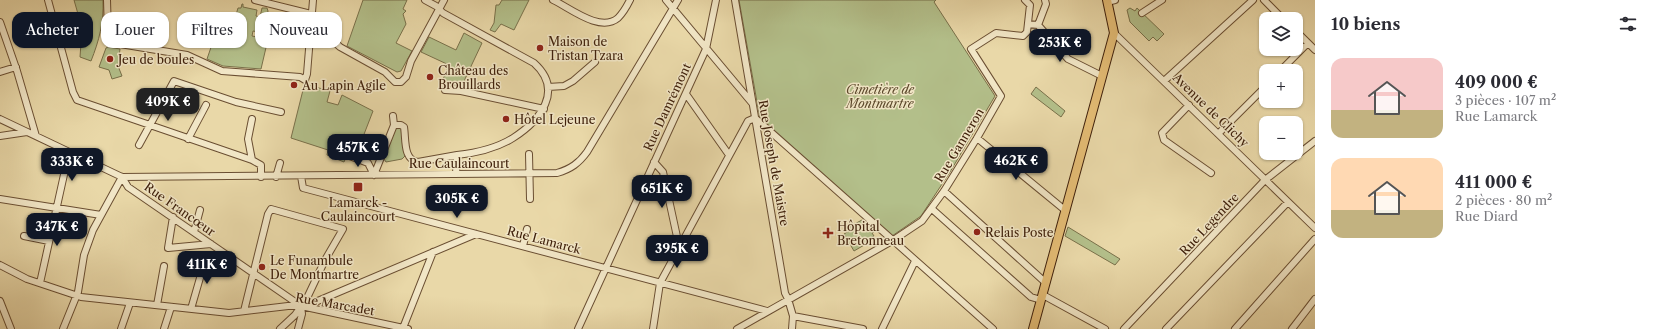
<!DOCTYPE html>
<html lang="fr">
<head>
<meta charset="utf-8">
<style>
  body { margin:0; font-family:"Libre Caslon Text",serif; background:#f2f2f3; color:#2b2b33; height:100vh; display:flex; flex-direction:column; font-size:15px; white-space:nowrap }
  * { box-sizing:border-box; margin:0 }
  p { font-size:13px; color:#7c7c81 }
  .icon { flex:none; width:22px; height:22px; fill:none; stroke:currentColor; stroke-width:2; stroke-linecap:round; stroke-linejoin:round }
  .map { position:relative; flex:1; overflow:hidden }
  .panel { display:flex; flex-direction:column; background:#fff; width:340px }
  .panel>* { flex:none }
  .banner { position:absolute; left:12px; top:12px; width:380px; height:36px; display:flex; gap:8px }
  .buttons { position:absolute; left:1259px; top:12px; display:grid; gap:8px }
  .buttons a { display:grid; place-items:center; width:44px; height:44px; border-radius:8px; background:#fff; box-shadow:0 1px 3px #0004; font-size:20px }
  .price { position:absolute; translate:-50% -34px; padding:0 9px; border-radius:8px; background:#111827; color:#fff; font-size:13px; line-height:26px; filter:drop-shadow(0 1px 2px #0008) }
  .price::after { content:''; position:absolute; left:50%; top:24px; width:12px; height:9px; margin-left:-6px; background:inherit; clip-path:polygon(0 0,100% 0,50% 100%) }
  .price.current { background:#222; color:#fff }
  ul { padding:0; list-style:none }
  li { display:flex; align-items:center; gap:12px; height:100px; padding:0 16px }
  li span { display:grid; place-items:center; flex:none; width:112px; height:80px; border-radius:12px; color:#555 }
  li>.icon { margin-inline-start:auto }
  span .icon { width:48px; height:48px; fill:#fffc; stroke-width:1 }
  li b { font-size:17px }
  h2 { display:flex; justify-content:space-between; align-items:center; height:48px; padding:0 16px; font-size:17px }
  .tag { padding:0 14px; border-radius:12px; background:#fff; box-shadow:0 1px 3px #0004; font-size:14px; line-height:36px }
  .tag.current { background:#111827; color:#fff }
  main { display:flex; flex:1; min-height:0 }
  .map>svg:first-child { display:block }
</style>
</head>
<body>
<main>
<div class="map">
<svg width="1315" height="329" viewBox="0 0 1315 329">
  <rect width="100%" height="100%" fill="#e9d8a8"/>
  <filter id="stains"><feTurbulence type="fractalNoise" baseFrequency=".005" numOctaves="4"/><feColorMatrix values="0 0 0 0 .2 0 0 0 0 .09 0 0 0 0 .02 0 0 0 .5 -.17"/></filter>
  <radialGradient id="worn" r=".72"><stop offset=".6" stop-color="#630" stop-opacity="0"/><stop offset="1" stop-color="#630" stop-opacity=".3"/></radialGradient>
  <path fill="#b3bf8a" stroke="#79704a" d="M 74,0 L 103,0 C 104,22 99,41 91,61 L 80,57 L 81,43 L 71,42 L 69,24 L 80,21 Z
    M 363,0 L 407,0 L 403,9 L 406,11 L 403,14 L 406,24 L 396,43 L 412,51 L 401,71 L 397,72 L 347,46 Z
    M 502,0 L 529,0 L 514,30 L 501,24 L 495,32 L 490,30 L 494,23 L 496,5 L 499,5 Z
    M 739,0 L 936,0 L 934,2 L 995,96 L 950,172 L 921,216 L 892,236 L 760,119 Z
    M 242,4 L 243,4 L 243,7 L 257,10 L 256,16 L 260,17 L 262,8 L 267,8 L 268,11 L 267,16 L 273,18 L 269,34 L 253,31 L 252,36 L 268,39 L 261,69 L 223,66 L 207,59 L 220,21 L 233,25 L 238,8 L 241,8 Z
    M 1130,8 L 1135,11 L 1137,8 L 1164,34 L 1157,41 L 1153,37 L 1149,41 L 1130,22 L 1127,10 Z
    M 464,33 L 482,43 L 465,79 L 463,87 L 444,83 L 445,80 L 443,79 L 449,65 L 421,52 L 429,37 L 456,50 Z
    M 108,47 L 120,49 L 118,66 L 122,76 L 112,79 L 109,70 L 99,67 L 106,48 Z
    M 308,85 L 330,91 L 327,102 L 338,105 L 342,95 L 373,111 L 356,155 L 348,152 L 344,162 L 327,155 L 328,150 L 291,138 L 304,86 Z
    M 1036,87 L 1065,111 L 1061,117 L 1031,94 Z
    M 397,126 L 402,129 L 405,156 L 402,159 L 386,162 L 384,159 L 394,129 Z
    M 862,220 L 875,231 L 872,233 L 874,236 L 870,239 L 871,241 L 854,251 L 844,234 L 849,231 L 847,228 Z
    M 1068,227 L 1120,259 L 1115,265 L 1065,236 Z"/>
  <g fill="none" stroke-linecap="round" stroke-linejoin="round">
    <defs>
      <path id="minor" d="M 48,0 L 73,92 L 77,100 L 252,160 L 261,165 L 261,177
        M 107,0 L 108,33 L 114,43 L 187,55 L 222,71 L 300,77 L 305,80 L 307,74 L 313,0
        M 255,0 L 311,14
        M 425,0 L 436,6 L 443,13 L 534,63 C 564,90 541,120 513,138 C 497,148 476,153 457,155 L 456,174
        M 553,0 C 570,8 600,33 618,18 C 623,13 627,6 630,0
        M 666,0 L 752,103
        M 735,0 L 785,293 L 788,299 L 793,316 L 792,329
        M 1264,0 L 1283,19
        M 1107,2 L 1115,0
        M 1142,13 L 1162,0
        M 311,21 L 340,47 L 385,72 L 395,82 L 401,82 L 406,77 L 411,61 L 444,0
        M 0,22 L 17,71 L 36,136
        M 1028,24 L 1038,25 L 1068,59 L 1102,76
        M 1038,25 L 1046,4 L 1045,0
        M 1296,31 L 1315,50
        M 1114,33 L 1315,228
        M 1280,71 L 1308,43
        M 0,72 L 16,67
        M 1164,81 L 1253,0
        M 548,87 L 564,86 L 573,81 L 595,62
        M 445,90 L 461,91 L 544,109
        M 686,94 L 729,155
        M 1189,105 L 1162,133 L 1164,140 L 1211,173
        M 0,119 L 122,177 L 557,173 C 571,169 579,163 587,152 L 678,0
        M 394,125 L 401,125 L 404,127 C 406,139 403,160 418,162 L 457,155
        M 1218,134 L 1266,86
        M 0,136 L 27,132
        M 977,138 L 1066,211
        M 188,139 L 206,105
        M 139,145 L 174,81 L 236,102 L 281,112
        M 529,154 L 530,199
        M 347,155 L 368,163 L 374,175
        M 252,160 L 248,139 L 252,119
        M 654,162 L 663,172 L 679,246
        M 374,175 L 394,125 L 393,116
        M 301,176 L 303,188 L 767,311
        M 122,177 L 128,187 L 301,306 L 313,303 L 476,234
        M 276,177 L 280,163
        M 944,191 L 1046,283
        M 0,199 L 101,215
        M 932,209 L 1031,297 L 1041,300
        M 173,217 L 168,248 L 211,244
        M 194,232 L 200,210
        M 24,236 L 49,241
        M 523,246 L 527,229
        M 0,265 L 27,279 L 81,297 L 229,313 L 288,306 L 301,306 L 408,329
        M 40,283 L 69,152
        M 1043,295 L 1105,329
        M 0,301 L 11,329
        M 157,305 L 164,266
        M 191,309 L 206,257
        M 244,311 L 268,214 L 271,209 L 343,229 L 325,260 L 307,298 L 295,315 L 280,329
        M 793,316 L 863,329
        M 403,328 L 433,252
        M 63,329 L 78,292 L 84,255 L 93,230 L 122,177
        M 121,329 L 130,303
        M 164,329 L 171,307
        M 298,329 L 302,314 L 301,306
        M 578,329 L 706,49 L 716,0
        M 653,329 L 660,283 L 748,121 L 755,118 L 993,329
        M 737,329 L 892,241 L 922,221 L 944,191 L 977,138 L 1001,96 L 971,49 L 996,33 L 1023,36 L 1027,32 L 1030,5 L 1025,0
        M 882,329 L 915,261
        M 1124,329 L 1265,180 L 1315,141
        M 1166,329 L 1288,202
        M 1235,329 L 1315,239
        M 1292,329 L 1315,299"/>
      <path id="major" d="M 1033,329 L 1114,33 L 1107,0"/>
    </defs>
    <use href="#minor" stroke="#6a4e32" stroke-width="8"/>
    <use href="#major" stroke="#3f200b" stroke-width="10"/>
    <use href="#minor" stroke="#f1e6c6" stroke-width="6"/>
    <use href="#major" stroke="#e4bc74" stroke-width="8"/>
  </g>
  <g fill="#8f2418" stroke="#f1e6c6" stroke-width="1.5">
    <circle cx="540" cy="48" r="4"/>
    <circle cx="110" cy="59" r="4"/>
    <circle cx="430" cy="77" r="4"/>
    <circle cx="294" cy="85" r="4"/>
    <circle cx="506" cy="119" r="4"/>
    <rect x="353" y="182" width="10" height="10" rx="2"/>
    <circle cx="977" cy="232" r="4"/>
    <path d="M826 227h4v4h4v4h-4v4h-4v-4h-4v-4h4z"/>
    <circle cx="262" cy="267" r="4"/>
  </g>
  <g text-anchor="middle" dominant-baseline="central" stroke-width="3" stroke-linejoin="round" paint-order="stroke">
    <g font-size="12" fill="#3f200b" stroke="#f1e6c6" text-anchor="start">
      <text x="548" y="41">Maison de<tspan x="548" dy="14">Tristan Tzara</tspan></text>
      <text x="118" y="59">Jeu de boules</text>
      <text x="438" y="70">Château des<tspan x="438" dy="14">Brouillards</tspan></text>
      <text x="302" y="85">Au Lapin Agile</text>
      <text x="514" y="119">Hôtel Lejeune</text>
      <text x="358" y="202" text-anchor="middle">Lamarck -<tspan x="358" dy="14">Caulaincourt</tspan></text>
      <text x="837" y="226">Hôpital<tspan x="837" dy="14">Bretonneau</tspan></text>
      <text x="985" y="232">Relais Poste</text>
      <text x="270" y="260">Le Funambule<tspan x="270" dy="14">De Montmartre</tspan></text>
    </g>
    <g font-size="12" font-style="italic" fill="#5c482b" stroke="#f1e6c6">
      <text x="880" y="89">Cimetière de<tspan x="880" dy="14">Montmartre</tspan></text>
    </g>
    <g font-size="12" fill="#3f200b" stroke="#f1e6c6">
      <text transform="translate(667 107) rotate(-65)">Rue Damrémont</text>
      <text transform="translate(1211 110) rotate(44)">Avenue de Clichy</text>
      <text transform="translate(959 145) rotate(-59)">Rue Ganneron</text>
      <text x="459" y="163">Rue Caulaincourt</text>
      <text transform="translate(774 163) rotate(80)">Rue Joseph de Maistre</text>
      <text transform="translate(180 209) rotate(35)">Rue Francœur</text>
      <text transform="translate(1209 224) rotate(-47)">Rue Legendre</text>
      <text transform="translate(544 240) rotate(15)">Rue Lamarck</text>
      <text transform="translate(335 304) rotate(10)">Rue Marcadet</text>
    </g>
  </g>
  <rect width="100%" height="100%" filter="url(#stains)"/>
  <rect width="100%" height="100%" fill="url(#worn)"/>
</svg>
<div class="buttons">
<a><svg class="icon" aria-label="layers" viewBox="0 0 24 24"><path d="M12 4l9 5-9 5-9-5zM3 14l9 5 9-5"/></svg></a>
<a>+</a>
<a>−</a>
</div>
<b class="price" style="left:1060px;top:63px">253K €</b>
<b class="price current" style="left:168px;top:122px">409K €</b>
<b class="price" style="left:358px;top:168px">457K €</b>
<b class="price" style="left:1016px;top:181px">462K €</b>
<b class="price" style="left:72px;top:182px">333K €</b>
<b class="price" style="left:662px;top:209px">651K €</b>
<b class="price" style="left:457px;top:219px">305K €</b>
<b class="price" style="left:57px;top:247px">347K €</b>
<b class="price" style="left:677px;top:269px">395K €</b>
<b class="price" style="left:207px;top:285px">411K €</b>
<div class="banner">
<a class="tag current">Acheter</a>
<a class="tag">Louer</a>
<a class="tag">Filtres</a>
<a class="tag">Nouveau</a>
</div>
</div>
<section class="panel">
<h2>10 biens<svg class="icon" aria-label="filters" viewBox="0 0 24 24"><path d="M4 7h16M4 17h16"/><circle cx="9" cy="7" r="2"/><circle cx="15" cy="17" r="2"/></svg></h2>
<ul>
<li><span style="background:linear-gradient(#f6c9c9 65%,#c2b280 0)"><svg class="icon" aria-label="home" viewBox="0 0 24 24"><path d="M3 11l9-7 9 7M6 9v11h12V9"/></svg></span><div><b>409 000 €</b><p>3 pièces · 107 m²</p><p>Rue Lamarck</p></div></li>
<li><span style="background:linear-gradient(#ffd9b3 65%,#c2b280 0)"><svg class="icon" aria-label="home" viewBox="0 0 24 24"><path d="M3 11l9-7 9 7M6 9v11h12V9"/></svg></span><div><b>411 000 €</b><p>2 pièces · 80 m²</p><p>Rue Diard</p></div></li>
</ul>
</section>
</main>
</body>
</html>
